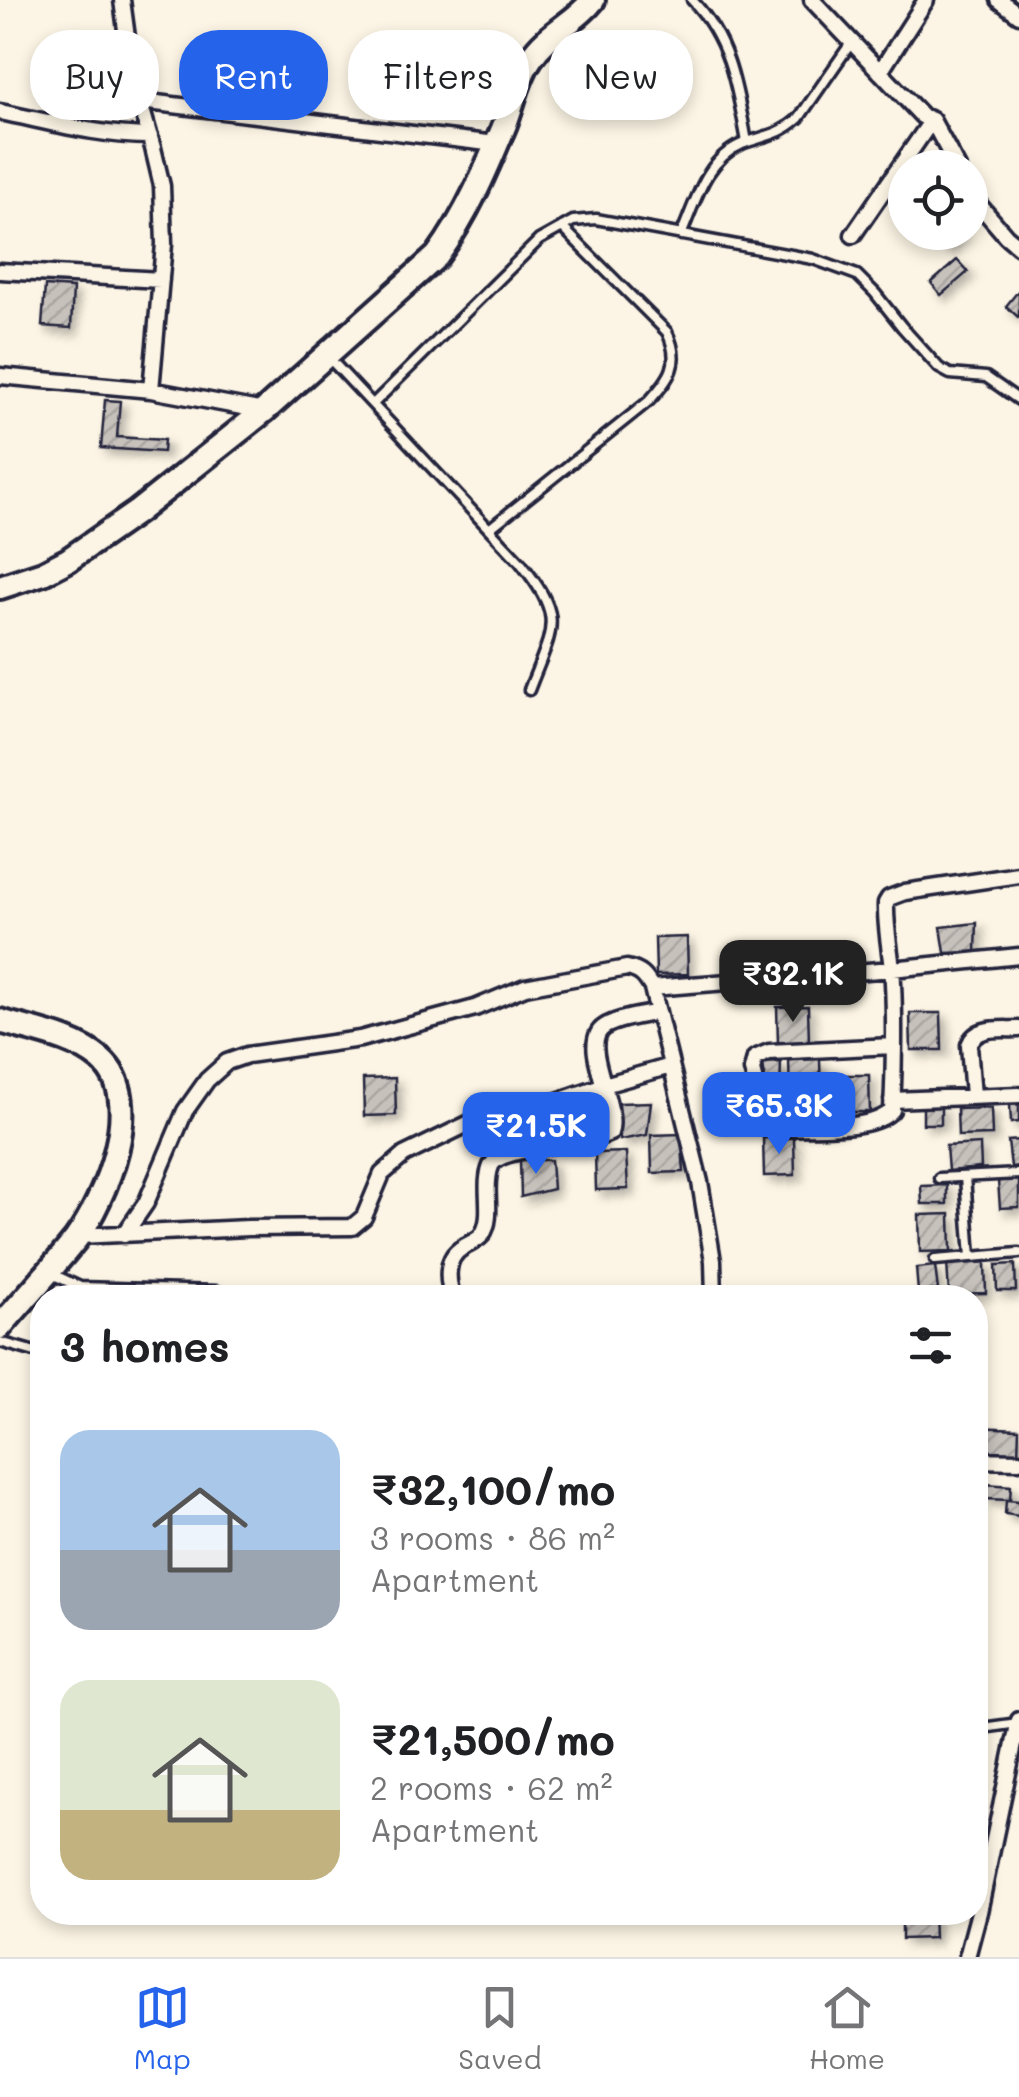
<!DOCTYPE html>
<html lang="en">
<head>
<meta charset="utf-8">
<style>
  body { margin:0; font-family:Mali,sans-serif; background:#f2f2f2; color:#202124; height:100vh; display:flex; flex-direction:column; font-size:38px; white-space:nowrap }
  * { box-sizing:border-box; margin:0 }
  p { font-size:32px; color:#757577 }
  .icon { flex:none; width:55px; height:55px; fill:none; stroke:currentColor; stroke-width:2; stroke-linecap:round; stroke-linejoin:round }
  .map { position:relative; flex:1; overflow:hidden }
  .panel { position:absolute; left:30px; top:1285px; width:958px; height:640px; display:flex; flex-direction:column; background:#fff; border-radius:40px; box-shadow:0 5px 15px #0003 }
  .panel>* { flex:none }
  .hud { position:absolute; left:30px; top:30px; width:960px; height:90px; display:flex; gap:20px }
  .fabs { position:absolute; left:888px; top:150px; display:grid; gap:20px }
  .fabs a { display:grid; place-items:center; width:100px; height:100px; border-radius:50%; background:#fff; box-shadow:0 5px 15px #0003; font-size:50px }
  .price { position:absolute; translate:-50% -85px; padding:0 22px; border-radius:20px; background:#2563eb; color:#fff; font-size:32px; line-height:65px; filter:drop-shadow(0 2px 5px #0008) }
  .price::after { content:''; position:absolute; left:50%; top:60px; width:30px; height:22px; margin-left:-15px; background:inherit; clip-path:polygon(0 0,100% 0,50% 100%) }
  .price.selected { background:#222; color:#fff }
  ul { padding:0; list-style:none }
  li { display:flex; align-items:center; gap:30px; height:250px; padding:0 30px }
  li span { display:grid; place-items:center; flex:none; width:280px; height:200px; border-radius:30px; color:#555 }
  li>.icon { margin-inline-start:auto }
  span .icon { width:120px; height:120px; fill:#fffc; stroke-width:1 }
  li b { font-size:42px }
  h2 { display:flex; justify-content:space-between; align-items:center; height:120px; padding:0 30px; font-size:42px }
  .chip { padding:0 35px; border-radius:40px; background:#fff; box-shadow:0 5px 15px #0003; font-size:35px; line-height:90px }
  .chip.selected { background:#2563eb; color:#fff }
  .tab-bar { display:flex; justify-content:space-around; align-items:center; height:140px; border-top:2px solid #e0e0e0; background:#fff; font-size:28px; color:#757577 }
  .tab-bar a { display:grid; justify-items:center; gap:5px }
  .tab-bar .selected { color:#2563eb }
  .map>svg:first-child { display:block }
</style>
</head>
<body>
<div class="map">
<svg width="1019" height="1957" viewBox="0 0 1019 1957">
  <defs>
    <pattern id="building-hatch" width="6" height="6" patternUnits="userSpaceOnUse" patternTransform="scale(2.5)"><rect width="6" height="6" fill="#c6c1bb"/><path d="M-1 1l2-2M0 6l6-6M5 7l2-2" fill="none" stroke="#aaa6a2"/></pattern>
    <filter id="shadow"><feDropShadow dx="6" dy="6" stdDeviation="5" flood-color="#0004"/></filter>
  </defs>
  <rect width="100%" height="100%" fill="#fcf5e5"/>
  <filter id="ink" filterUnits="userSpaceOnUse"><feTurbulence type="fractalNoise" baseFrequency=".01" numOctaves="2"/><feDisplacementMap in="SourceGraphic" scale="20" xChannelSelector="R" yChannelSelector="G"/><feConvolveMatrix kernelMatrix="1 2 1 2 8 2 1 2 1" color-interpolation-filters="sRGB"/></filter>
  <g filter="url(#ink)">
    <path fill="url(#building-hatch)" stroke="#22223b" stroke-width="2.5" filter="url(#shadow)" d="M 930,232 L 962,232 L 948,249 Z
      M 957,260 L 968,272 L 941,295 L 931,283 Z
      M 45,286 L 73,288 L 71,328 L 42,326 Z
      M 1019,290 L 1019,316 L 1018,317 L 1006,306 Z
      M 105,400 L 120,401 L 117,437 L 164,440 L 163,452 L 101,448 Z
      M 977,923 L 976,952 L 945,953 L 941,927 Z
      M 687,937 L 688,974 L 656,975 L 655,938 Z
      M 808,1006 L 809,1043 L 778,1044 L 777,1007 Z
      M 910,1013 L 941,1013 L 942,1050 L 911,1050 Z
      M 820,1059 L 821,1096 L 790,1097 L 789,1060 Z
      M 781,1062 L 780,1093 L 767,1094 L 763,1063 Z
      M 838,1075 L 869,1075 L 870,1112 L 839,1112 Z
      M 395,1078 L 396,1115 L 364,1116 L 363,1079 Z
      M 651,1102 L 647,1135 L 620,1140 L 619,1103 Z
      M 1019,1104 L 1019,1122 L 1011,1123 L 1010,1105 Z
      M 923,1106 L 941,1106 L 941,1124 L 923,1124 Z
      M 991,1108 L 992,1135 L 958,1136 L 957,1109 Z
      M 681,1134 L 684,1172 L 652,1173 L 651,1135 Z
      M 763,1138 L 794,1138 L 795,1175 L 764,1176 Z
      M 1019,1140 L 1019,1166 L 1011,1167 L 1008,1141 Z
      M 980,1144 L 981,1168 L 948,1171 L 946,1146 Z
      M 626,1152 L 628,1189 L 596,1190 L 595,1153 Z
      M 520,1160 L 551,1160 L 553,1189 L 521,1197 Z
      M 1019,1180 L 1019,1207 L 1000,1208 L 998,1181 Z
      M 947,1185 L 947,1204 L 922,1204 L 921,1186 Z
      M 950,1214 L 951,1251 L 920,1252 L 919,1215 Z
      M 985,1262 L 986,1293 L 949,1294 L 947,1263 Z
      M 1015,1264 L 1016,1291 L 997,1291 L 996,1265 Z
      M 935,1266 L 938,1290 L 918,1292 L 916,1268 Z
      M 975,1427 L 1019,1429 L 1018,1455 L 975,1453 Z
      M 985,1484 L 1011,1486 L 1010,1500 L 984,1499 Z
      M 1006,1500 L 1019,1501 L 1019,1516 L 1005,1514 Z
      M 902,1912 L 933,1912 L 934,1938 L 902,1939 Z"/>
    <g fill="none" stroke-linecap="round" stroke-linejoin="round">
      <defs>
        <path id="lane" d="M 692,0 C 731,41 737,89 747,142
          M 681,235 C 696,201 705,160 742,144 C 765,135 779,136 799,118 L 851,43
          M 330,359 L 520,562 C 566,620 553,627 529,690
          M 373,404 L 539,240 L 573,221 L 596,219 L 813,259 L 857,275 L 875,293 L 902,327 L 939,368 L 950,374 L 986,377 L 1019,400
          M 489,529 L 649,401 C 670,378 682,363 667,332 L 562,227
          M 965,1177 L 971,1257
          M 939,1178 L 1019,1174
          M 935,1260 L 1019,1253
          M 52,1274 L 80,1287 L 218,1291
          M 0,1342 L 42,1354
          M 975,1729 L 1018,1723"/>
        <path id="street" d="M 122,0 L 132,75 L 153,148 L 162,186 L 164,244 L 151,390
          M 812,0 L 922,116 L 932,120 L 958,168
          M 999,0 L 1019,15
          M 880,72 L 926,0
          M 140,101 L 496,144
          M 0,112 C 50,122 99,136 150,136
          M 970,194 L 1006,236 L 1019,247
          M 853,235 L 932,120
          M 0,271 L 161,280
          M 0,376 L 151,390 L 264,411
          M 652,988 L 892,969 L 1019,956
          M 893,1046 L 769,1052 L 755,1058 L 752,1070 L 765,1118 C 771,1127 777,1127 787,1128 C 815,1126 874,1131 892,1110 C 894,1068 895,1025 893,983 C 892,956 885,930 886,903 L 889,898 L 905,892 L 1019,875
          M 973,1096 L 969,1045 C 976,1025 1001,1030 1019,1029
          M 892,1100 L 1019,1095
          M 124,1235 L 146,1203 L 185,1111 L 207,1080 L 227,1062 L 247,1055 L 360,1039 L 475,1008 L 525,987 L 627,968 C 641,971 645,976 652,988 L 700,1182 L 713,1261 L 714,1298
          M 78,1236 L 248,1228 L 352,1227 L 364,1217 L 382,1174 L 404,1155 L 478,1119 L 501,1113 L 520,1114 L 604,1085 L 671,1066
          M 453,1298 C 447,1281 445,1258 462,1248 C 469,1243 476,1242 482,1235 C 495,1216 482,1187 491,1166 C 499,1146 585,1145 610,1133 C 620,1106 578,1044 604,1027 C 618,1018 641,1016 658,1012
          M 975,1460 L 1019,1461
          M 967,1957 L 979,1912 L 1019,1720"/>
        <path id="primary" d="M 0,587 L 43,573 L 68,560 L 137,512 L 264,411 L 437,256 C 467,215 486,170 505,124 C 513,103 518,77 531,58 C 548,32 575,23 593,0
          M 0,1021 C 33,1031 74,1037 101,1060 C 147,1100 105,1199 76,1239 C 52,1269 25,1298 0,1327"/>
      </defs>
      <use href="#lane" stroke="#22223b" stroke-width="15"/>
      <use href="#street" stroke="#22223b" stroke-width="21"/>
      <use href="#primary" stroke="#22223b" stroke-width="30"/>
      <use href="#lane" stroke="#fcf5e5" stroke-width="8"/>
      <use href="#street" stroke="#fcf5e5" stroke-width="14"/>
      <use href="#primary" stroke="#fcf5e5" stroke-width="22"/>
    </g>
  </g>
</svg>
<div class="fabs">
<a><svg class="icon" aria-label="locate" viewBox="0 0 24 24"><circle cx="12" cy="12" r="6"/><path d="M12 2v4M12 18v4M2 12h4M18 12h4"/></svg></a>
</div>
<b class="price selected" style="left:793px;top:1025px">₹32.1K</b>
<b class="price" style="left:779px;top:1157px">₹65.3K</b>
<b class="price" style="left:536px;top:1177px">₹21.5K</b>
<div class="hud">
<a class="chip">Buy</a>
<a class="chip selected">Rent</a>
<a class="chip">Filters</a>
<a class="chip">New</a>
</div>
<section class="panel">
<h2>3 homes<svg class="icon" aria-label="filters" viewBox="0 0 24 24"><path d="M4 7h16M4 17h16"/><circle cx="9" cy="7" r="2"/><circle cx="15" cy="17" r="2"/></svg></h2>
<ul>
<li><span style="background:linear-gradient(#a9c7e8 60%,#9aa5b1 0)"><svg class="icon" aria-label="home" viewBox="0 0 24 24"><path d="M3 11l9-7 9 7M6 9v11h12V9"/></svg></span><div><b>₹32,100/mo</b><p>3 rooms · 86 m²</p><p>Apartment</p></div></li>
<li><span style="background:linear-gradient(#dfe7d0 65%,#c2b280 0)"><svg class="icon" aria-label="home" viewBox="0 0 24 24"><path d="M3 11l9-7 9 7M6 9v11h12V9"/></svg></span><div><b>₹21,500/mo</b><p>2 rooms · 62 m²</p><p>Apartment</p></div></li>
</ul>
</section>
</div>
<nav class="tab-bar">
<a class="selected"><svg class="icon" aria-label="map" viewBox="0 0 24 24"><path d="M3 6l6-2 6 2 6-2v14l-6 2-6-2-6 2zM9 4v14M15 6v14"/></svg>Map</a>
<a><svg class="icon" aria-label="saved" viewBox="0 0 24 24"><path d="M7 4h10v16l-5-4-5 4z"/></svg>Saved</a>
<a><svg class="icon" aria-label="home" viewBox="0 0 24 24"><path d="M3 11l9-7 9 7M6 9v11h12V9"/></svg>Home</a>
</nav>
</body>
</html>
